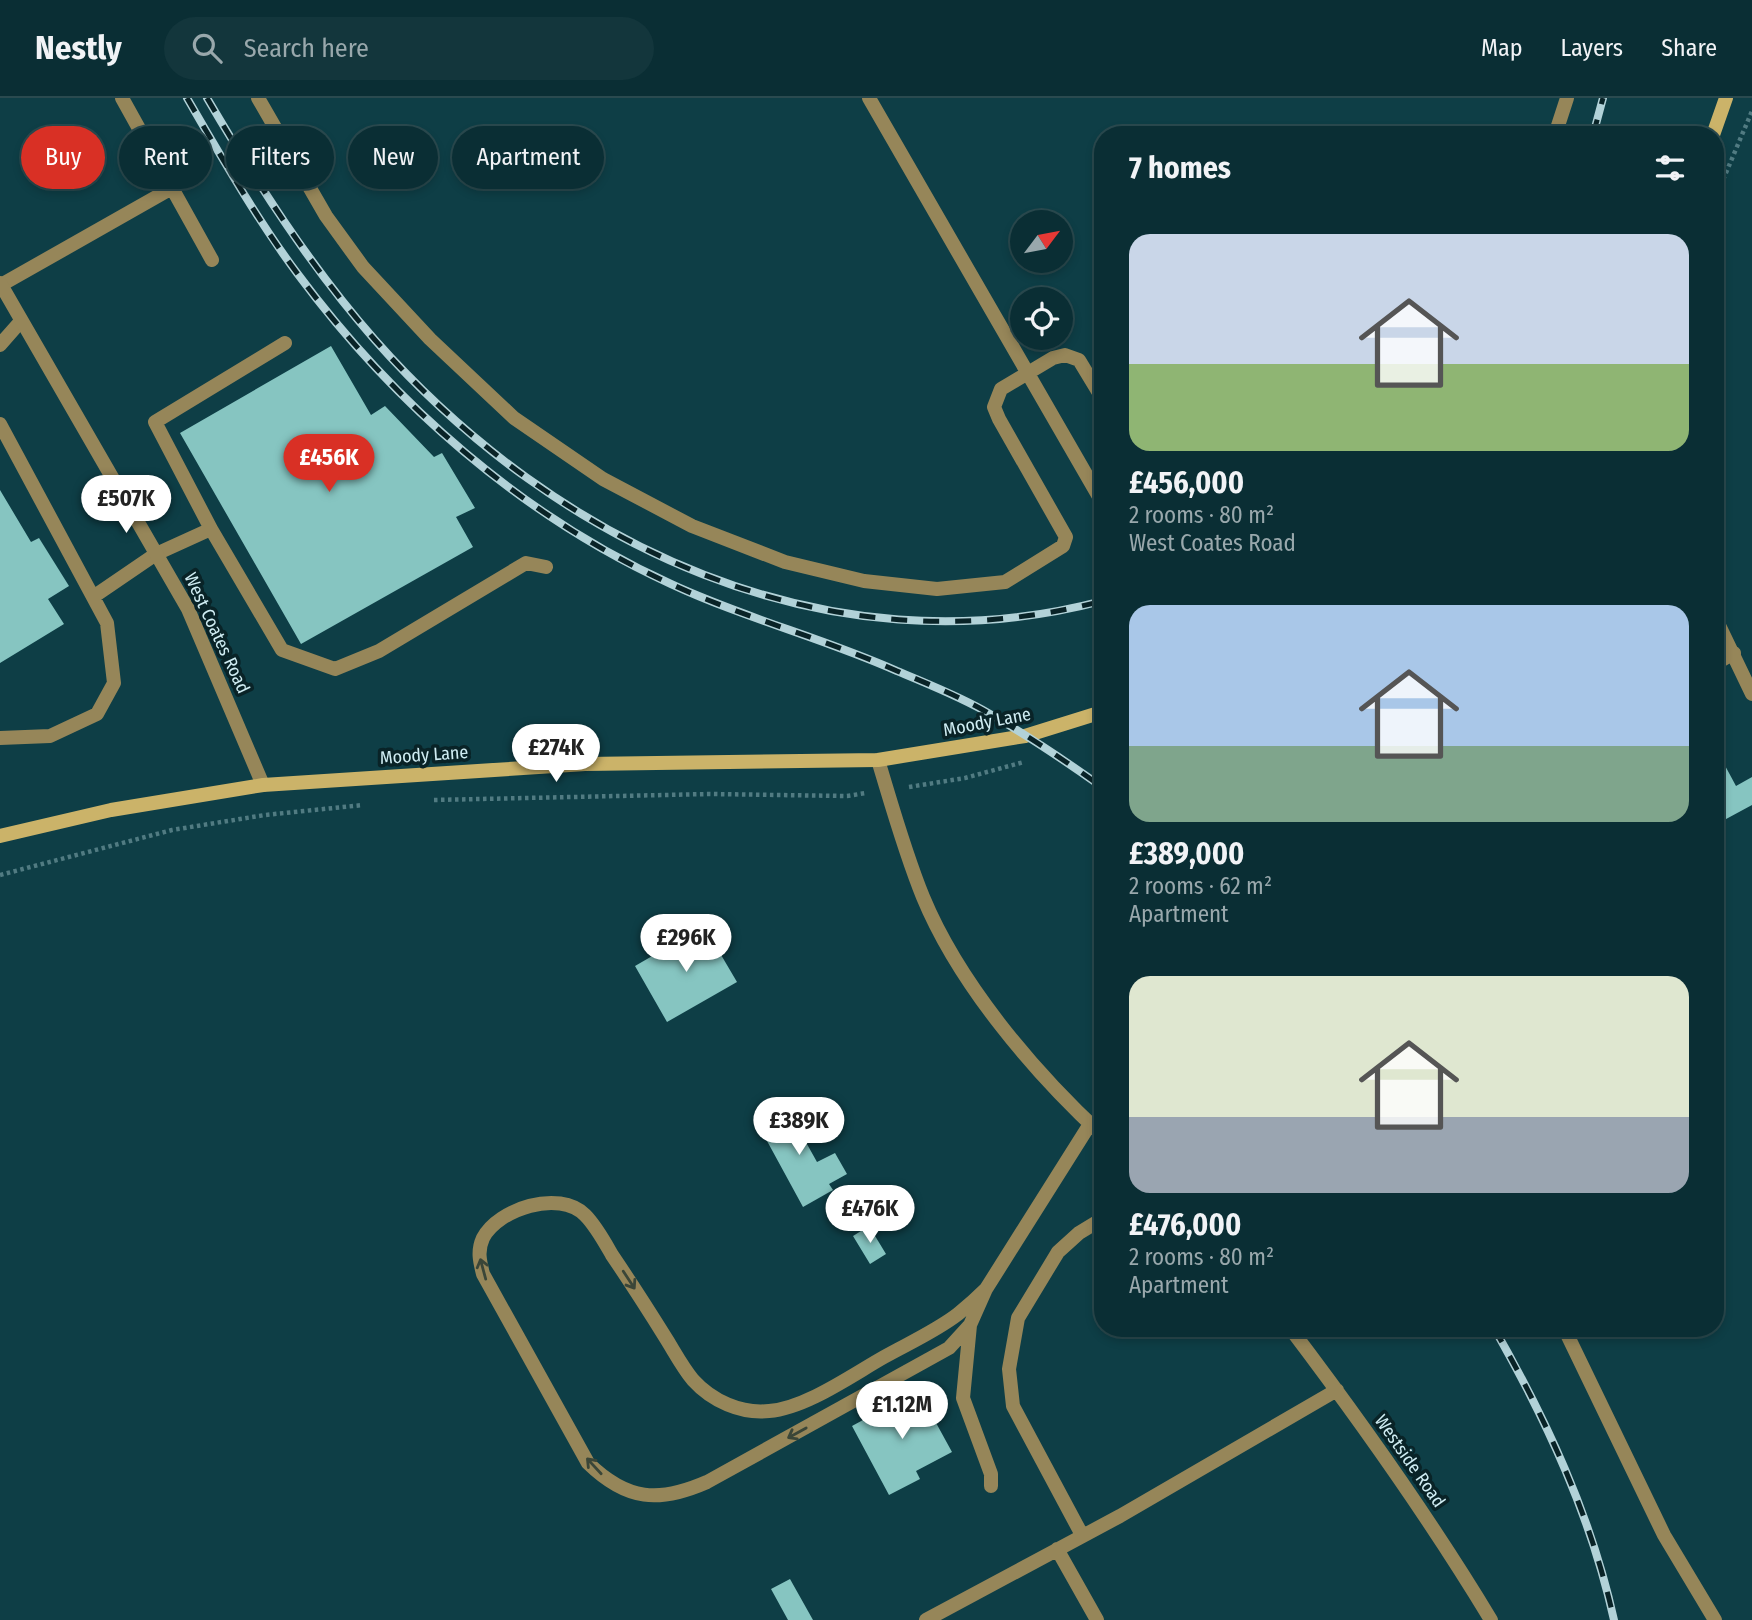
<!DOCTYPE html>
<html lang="en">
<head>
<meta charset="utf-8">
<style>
  body { margin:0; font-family:"Fira Sans Condensed",sans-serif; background:#13363c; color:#f1f3f6; height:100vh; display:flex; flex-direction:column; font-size:26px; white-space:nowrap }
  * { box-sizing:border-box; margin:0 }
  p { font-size:23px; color:#99a8ac }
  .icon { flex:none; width:38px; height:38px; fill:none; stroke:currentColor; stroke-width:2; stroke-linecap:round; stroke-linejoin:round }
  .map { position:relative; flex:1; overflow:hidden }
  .panel { position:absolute; left:1094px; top:28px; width:630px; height:1211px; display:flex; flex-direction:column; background:#0a2e34; border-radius:28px; box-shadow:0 4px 10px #0003,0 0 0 2px #2a4a4f }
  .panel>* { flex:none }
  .hud { position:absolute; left:21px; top:28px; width:665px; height:63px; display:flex; gap:14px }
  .needle { width:46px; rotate:58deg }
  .fabs { position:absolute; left:1010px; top:112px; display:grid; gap:14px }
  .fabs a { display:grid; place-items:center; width:63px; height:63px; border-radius:50%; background:#0a2e34; box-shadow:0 4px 10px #0003,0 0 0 2px #2a4a4f; font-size:35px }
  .price { position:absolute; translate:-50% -60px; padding:0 16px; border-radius:24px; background:#fff; color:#222; font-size:23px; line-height:46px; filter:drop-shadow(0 2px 4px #0008) }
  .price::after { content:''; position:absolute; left:50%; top:42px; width:21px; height:16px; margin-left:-10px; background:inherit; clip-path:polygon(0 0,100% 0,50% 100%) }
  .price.current { background:#d93025; color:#fff }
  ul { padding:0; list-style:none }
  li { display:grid; align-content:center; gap:14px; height:371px; padding:0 35px }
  li span { display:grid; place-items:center; height:217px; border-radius:21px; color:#555 }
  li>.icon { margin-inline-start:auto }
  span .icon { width:126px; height:126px; fill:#fffc; stroke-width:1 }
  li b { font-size:30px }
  h2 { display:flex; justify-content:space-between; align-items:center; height:84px; padding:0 35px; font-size:30px }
  .tag { padding:0 24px; border-radius:32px; background:#0a2e34; box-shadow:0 4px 10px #0003,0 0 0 2px #2a4a4f; font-size:24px; line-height:63px }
  .tag.current { background:#d93025; color:#fff }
  header { display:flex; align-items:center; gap:42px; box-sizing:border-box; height:98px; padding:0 35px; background:#0a2e34; border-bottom:2px solid #2a4a4f }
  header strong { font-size:33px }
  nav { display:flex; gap:38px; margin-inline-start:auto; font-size:24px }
  .search { width:490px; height:63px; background:#13363c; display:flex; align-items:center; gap:18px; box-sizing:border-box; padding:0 24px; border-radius:38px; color:#99a8ac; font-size:26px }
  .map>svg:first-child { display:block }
</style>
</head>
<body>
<header>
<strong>Nestly</strong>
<div class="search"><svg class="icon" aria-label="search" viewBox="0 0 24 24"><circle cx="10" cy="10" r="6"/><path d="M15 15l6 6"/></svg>Search here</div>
<nav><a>Map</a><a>Layers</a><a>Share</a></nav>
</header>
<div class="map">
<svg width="1752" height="1522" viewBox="0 0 1752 1522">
  <rect width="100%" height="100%" fill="#0e3e46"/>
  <path fill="#86c5c1" d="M 331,248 L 371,317 L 385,308 L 434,359 L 442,355 L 475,410 L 456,419 L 473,449 L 301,546 L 180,335 Z
    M 0,392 L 31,444 L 39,440 L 69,488 L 48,501 L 64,526 L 0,565 Z
    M 1715,649 L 1736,688 L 1752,679 L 1752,707 L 1715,727 Z
    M 704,828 L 737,884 L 667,924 L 635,868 Z
    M 784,1005 L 817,1064 L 835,1055 L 847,1076 L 829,1086 L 833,1092 L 803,1109 L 755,1021 Z
    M 869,1128 L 886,1156 L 870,1166 L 853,1138 Z
    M 918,1292 L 952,1354 L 916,1373 L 920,1381 L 889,1397 L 852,1328 Z
    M 790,1481 L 813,1522 L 788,1522 L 771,1491 Z"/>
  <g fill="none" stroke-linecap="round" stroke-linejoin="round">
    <path stroke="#517b82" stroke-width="4.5" stroke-dasharray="3.5 3.5" stroke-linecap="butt" d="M 1715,101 L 1752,13
      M 909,689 L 965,680 L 1024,664
      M 434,702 L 710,696 L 847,698 L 866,695
      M 0,777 L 172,732 L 265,717 L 363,707"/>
    <path stroke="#968659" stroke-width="14" d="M 122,0 L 212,162
      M 258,0 L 326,118 L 363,169 L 430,241 L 514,320 L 603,381 L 692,428 L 785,464 L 864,483 L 937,491 L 1005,484 L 1063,448 L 1066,439 L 999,321 L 994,309 L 1001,291 L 1053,260 L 1065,257 L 1079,262 L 1102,300
      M 869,0 L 1102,404
      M 1555,37 L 1567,0
      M 1,187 L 172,90
      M 0,247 L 21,223
      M 0,326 L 107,525 L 114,585 L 97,616 L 50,638 L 0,640
      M 211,431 L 282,552 L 335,571 L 379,553 L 526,465 L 546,469
      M 93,499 L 156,456 L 211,431 L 155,324 L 285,245
      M 1715,566 L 1734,555
      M 878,662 C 892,708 905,755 923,799 C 959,886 1034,974 1102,1037
      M 970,1227 L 949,1250 L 707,1384 C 659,1405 627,1403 588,1365 L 483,1176 C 480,1164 477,1153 483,1140 C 498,1111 559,1091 585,1117 C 596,1128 604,1143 612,1157 C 631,1185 649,1213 667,1242 C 675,1255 683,1270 693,1282 C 712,1303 741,1316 769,1313 C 806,1310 852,1277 884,1259 C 909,1245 936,1233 958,1216 C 968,1208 977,1200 986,1191
      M 1290,1230 C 1362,1325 1430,1421 1491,1522
      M 1564,1230 L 1664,1437 L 1715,1522
      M 991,1388 L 991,1376 L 963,1300 L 970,1227 L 986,1191 L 1090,1026
      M 1082,1437 L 1013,1308 L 1009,1271 L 1018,1220 L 1058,1154 L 1079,1135 L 1102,1121
      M 1057,1451 L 1097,1522
      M 926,1522 L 1120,1418 L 1337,1292"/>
    <path stroke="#968659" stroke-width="14" d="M 0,185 L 188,511 L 263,687
      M 1715,519 L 1752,596"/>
    <path stroke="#cbb369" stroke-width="14" d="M 1713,37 L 1726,0
      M 0,738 L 111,712 L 263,687 L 585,666 L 878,662 L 1025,638 L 1102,614"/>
    <defs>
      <path id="rail" d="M 187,0 C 222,60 256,120 297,175 C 394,306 522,418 671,486 C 744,520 823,540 897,573 C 926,585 956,597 983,612 C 1024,635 1064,662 1102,689
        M 207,0 C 257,85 310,168 375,242 C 557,448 828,575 1102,503
        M 1593,37 L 1603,0
        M 1494,1230 C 1547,1323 1591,1418 1614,1522"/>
    </defs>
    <use href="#rail" stroke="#b2d2d8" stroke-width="8"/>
    <use href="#rail" stroke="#092327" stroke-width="5" stroke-dasharray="16" stroke-linecap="butt"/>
  </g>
  <defs><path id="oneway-shaft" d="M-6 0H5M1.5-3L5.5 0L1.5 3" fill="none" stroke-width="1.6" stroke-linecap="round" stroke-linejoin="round" transform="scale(1.75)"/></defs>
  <g stroke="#3a4638">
    <use href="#oneway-shaft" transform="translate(483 1171) rotate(-105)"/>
    <use href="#oneway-shaft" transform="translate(629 1182) rotate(57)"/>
    <use href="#oneway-shaft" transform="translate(797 1335) rotate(151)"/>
    <use href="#oneway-shaft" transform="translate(594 1368) rotate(-133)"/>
  </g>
  <g text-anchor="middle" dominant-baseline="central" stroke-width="7" stroke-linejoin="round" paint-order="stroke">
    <g font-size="18" fill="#d0edf3" stroke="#092327">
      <text transform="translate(217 535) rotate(65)">West Coates Road</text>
      <text transform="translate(987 624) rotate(-11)">Moody Lane</text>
      <text transform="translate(424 657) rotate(-4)">Moody Lane</text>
      <text transform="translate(1410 1363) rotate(55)">Westside Road</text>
    </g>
  </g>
</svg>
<div class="fabs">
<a><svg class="needle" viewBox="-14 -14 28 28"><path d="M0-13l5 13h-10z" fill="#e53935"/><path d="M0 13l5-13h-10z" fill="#99a8ac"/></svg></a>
<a><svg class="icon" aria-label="locate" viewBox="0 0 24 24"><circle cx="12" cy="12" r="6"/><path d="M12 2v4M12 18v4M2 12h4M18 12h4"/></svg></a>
</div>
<b class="price current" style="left:329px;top:396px">£456K</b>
<b class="price" style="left:126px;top:437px">£507K</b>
<b class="price" style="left:556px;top:686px">£274K</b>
<b class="price" style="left:686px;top:876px">£296K</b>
<b class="price" style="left:799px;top:1059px">£389K</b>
<b class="price" style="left:870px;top:1147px">£476K</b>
<b class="price" style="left:902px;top:1343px">£1.12M</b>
<div class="hud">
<a class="tag current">Buy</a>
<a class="tag">Rent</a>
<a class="tag">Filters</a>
<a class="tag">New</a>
<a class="tag">Apartment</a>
</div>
<section class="panel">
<h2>7 homes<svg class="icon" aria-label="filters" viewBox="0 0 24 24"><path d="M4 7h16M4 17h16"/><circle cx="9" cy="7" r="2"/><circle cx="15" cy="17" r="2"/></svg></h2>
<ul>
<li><span style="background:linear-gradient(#c9d6e8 60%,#8fb573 0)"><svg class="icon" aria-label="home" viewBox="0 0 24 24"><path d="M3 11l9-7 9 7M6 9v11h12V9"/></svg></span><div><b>£456,000</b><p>2 rooms · 80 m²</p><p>West Coates Road</p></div></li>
<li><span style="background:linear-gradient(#a9c7e8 65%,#7fa58c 0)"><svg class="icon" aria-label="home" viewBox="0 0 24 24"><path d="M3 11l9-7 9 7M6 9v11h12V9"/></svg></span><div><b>£389,000</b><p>2 rooms · 62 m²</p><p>Apartment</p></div></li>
<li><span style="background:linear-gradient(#dfe7d0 65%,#9aa5b1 0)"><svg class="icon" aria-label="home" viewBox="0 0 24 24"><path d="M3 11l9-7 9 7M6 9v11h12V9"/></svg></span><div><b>£476,000</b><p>2 rooms · 80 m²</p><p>Apartment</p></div></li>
</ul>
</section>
</div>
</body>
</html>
